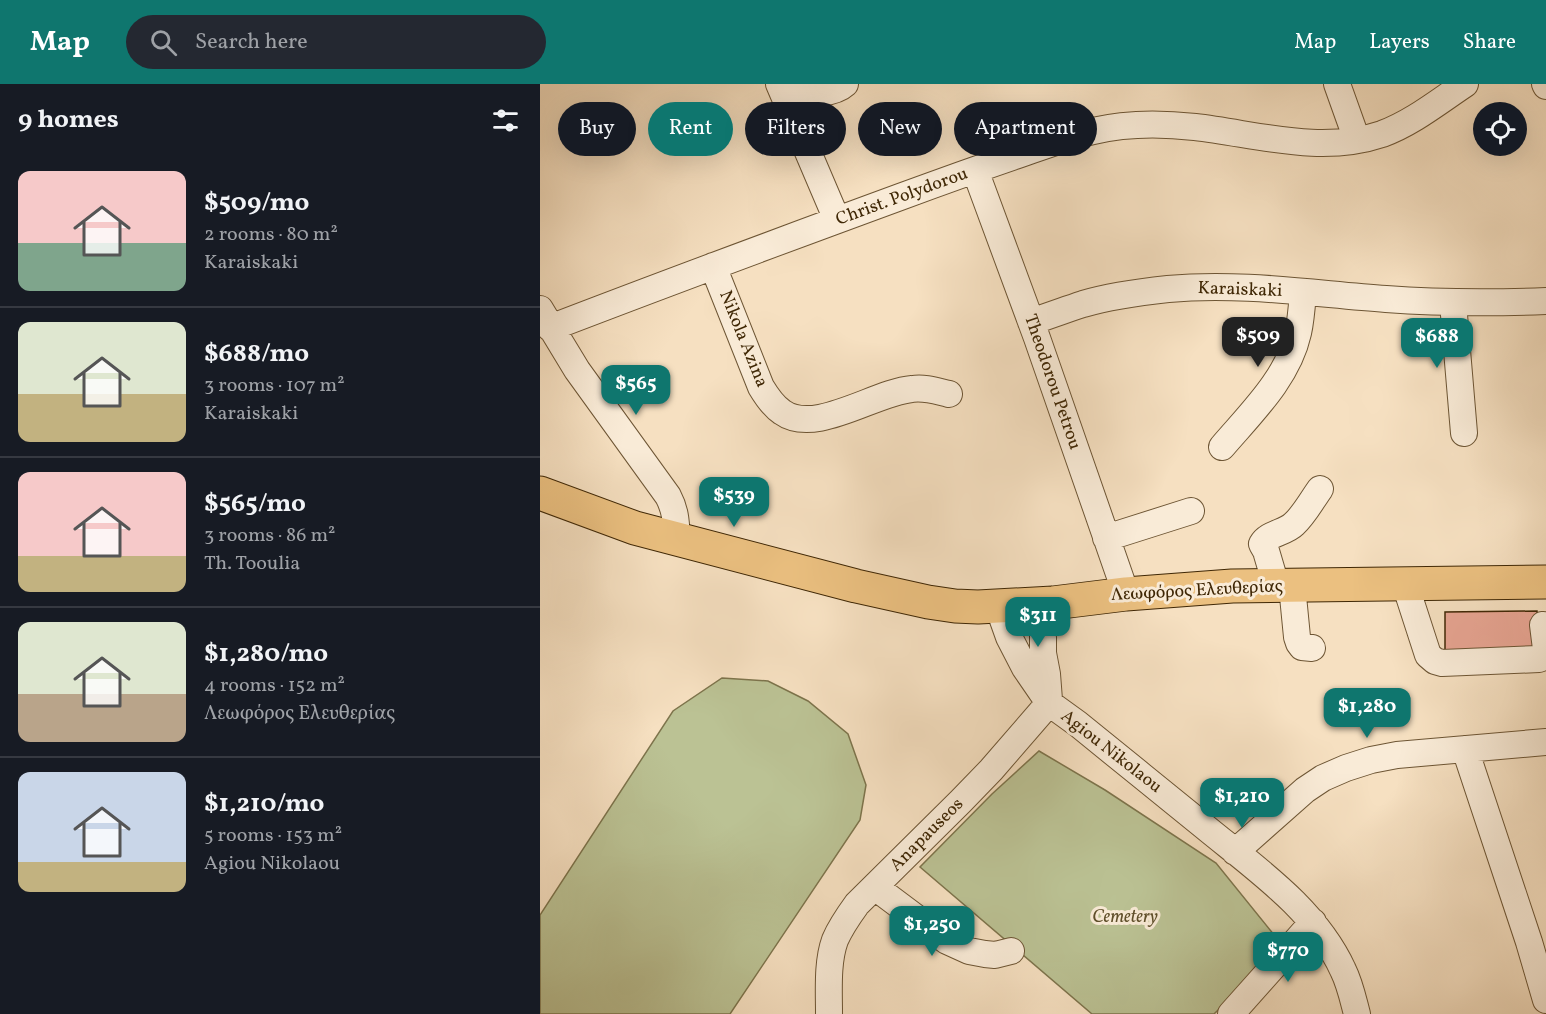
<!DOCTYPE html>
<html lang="en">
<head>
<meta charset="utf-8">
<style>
  body { margin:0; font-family:Vollkorn,serif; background:#242831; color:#f1f3f6; height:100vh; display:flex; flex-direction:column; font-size:22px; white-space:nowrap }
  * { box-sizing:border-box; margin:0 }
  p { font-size:20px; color:#9ea1a6 }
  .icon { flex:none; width:33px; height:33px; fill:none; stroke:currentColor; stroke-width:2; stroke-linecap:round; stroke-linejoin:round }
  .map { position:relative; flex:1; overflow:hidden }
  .sheet { display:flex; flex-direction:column; background:#171b24; width:540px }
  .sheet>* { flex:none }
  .top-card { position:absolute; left:18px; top:18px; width:570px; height:54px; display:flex; gap:12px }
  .buttons { position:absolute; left:933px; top:18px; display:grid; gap:12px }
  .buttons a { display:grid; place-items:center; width:54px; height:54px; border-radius:50%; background:#171b24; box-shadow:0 6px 24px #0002; font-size:30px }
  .price { position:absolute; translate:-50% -51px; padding:0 14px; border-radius:12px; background:#0f766e; color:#fff; font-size:20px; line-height:39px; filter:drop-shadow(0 2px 3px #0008) }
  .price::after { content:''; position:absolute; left:50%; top:36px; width:18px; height:14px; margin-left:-9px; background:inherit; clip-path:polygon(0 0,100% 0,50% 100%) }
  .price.on { background:#222; color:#fff }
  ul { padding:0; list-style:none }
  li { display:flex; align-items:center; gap:18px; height:150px; padding:0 18px }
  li+li { border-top:2px solid #363941 }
  li span { display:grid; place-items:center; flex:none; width:168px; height:120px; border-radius:12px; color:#555 }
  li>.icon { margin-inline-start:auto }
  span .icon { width:72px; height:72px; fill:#fffc; stroke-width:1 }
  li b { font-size:26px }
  h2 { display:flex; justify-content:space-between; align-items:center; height:72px; padding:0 18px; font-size:26px }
  .chip { padding:0 21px; border-radius:27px; background:#171b24; box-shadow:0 6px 24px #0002; font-size:21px; line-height:54px }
  .chip.on { background:#0f766e; color:#fff }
  header { display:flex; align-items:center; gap:36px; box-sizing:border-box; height:84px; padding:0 30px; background:#0f766e; color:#fff }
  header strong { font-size:28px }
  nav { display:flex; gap:33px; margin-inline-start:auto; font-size:21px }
  .search { width:420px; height:54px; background:#242831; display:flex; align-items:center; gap:15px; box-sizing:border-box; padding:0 21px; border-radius:33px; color:#9ea1a6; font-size:22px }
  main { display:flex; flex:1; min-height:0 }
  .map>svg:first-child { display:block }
</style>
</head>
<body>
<header>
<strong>Map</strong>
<div class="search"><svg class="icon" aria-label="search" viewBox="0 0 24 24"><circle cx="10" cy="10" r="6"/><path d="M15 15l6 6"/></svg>Search here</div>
<nav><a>Map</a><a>Layers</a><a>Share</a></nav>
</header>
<main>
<section class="sheet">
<h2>9 homes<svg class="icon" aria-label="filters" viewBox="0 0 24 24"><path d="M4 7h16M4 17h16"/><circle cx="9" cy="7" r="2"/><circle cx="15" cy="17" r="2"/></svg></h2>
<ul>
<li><span style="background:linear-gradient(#f6c9c9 60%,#7fa58c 0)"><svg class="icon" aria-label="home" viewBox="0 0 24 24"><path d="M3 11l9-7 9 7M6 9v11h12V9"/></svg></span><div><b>$509/mo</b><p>2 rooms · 80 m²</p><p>Karaiskaki</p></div></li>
<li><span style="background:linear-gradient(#dfe7d0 60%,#c2b280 0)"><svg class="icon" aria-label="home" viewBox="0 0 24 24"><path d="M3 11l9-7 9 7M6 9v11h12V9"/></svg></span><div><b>$688/mo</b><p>3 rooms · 107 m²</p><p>Karaiskaki</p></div></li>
<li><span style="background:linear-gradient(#f6c9c9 70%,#c2b280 0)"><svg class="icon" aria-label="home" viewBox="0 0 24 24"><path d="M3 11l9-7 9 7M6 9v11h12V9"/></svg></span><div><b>$565/mo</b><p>3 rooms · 86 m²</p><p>Th. Tooulia</p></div></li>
<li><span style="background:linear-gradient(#dfe7d0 60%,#b9a48a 0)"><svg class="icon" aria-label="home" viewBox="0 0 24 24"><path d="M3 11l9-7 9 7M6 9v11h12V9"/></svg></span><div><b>$1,280/mo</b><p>4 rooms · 152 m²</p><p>Λεωφόρος Ελευθερίας</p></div></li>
<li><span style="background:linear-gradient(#c9d6e8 75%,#c2b280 0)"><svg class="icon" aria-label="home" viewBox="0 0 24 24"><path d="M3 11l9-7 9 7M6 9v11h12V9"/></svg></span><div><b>$1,210/mo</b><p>5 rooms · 153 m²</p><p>Agiou Nikolaou</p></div></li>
</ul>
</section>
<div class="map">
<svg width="1006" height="930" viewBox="0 0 1006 930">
  <rect width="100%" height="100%" fill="#f6e0c1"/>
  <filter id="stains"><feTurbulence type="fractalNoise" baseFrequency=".00333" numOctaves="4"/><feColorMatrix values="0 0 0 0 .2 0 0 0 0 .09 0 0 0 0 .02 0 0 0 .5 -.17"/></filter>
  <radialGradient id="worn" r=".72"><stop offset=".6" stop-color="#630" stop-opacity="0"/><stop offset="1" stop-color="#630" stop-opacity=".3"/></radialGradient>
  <path fill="#bbc294" stroke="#7d744c" stroke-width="1.5" d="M 182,594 L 228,597 L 268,617 L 308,650 L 326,701 L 320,736 L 190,930 L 0,930 L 0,831 L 133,627 Z
    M 499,667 L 565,706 L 676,779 L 743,862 L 674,930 L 552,930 L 380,783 L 452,710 Z"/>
  <path fill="#e8a593" stroke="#3f2705" stroke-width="1.5" d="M 997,527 L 999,567 L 905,567 L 905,528 Z"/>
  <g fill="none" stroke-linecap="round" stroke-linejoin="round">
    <defs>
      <path id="minor" d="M 239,0 L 297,136
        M 797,0 L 817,56
        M 1005,0 L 1006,2
        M 244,10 C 261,10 292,12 305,0
        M 435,86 L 497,254 L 586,510
        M 173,182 L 221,303 C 227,313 233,322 242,328 C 275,352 335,308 372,305 C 385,303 396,307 409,310
        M 913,219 L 924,349
        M 0,225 L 37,286 L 128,412 C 136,427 136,439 137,455
        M 491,238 C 508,232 525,226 543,220 C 570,212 600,208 628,205 C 700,198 775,210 846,215 C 900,219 953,219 1006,217
        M 10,244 C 127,199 243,156 360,113 C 398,99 437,85 475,72 C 501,63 527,53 553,47 C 586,39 621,39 655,43 C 717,50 780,71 842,50 C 872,39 898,18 925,0
        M 682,363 C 711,329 748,294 758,249 C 761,236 762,221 763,208
        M 566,454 L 651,427
        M 865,500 L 888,571 L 895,577 L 902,579 L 999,575 L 1006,572
        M 736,501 L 726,467 L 722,460 C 728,449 745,449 754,440 C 764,431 772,416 780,405
        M 752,502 L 757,553 L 759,559 L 762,563 L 772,564
        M 458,522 L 469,553 L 485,584 L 509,619 L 538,640 C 580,674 623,709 665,743 C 716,785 775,825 803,886 C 810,900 813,915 817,930
        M 1003,541 L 1006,565
        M 509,616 L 507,590 L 503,569 L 503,550 L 513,519
        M 925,665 L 989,858 L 1006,916
        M 695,768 L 765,706 L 783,694 L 806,684 L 831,676 L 857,671 L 1006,658
        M 335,803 L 407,857 L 429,867 L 445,870 L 455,871 L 471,867
        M 289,930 C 289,906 287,878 295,856 C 301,842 309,831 317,820 L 421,717 L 451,686 L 509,619
        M 691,930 L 773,838"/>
      <path id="major" d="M 0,409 L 95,444 L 316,502 L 388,518 L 415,522 L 438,523 L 513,519 L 586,510 L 692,502 L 1006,498"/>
    </defs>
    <use href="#minor" stroke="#6d5534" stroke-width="28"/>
    <use href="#major" stroke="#3f2705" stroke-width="35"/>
    <use href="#minor" stroke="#f9ebd7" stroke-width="26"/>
    <use href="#major" stroke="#ebc080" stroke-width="33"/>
  </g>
  <g text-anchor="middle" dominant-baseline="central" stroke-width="6" stroke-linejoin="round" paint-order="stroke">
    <g font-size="18" fill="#3f2705" stroke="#f9ebd7">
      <text transform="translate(362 113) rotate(-20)">Christ. Polydorou</text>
      <text transform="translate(700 206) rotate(2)">Karaiskaki</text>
      <text transform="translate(203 255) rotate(68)">Nikola Azina</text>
      <text transform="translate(512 298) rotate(71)">Theodorou Petrou</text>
      <text transform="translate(657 507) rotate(-3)">Λεωφόρος Ελευθερίας</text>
      <text transform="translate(571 668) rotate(38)">Agiou Nikolaou</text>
      <text transform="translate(387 751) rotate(-45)">Anapauseos</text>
    </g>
    <g font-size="18" font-style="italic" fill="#5e4e29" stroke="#f9ebd7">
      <text x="585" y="833">Cemetery</text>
    </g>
  </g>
  <rect width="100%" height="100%" filter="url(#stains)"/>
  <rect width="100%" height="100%" fill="url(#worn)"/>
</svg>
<div class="buttons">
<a><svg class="icon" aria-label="locate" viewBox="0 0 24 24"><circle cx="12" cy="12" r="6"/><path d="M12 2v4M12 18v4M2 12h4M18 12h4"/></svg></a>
</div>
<b class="price on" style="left:718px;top:284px">$509</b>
<b class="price" style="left:897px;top:285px">$688</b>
<b class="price" style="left:96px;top:332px">$565</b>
<b class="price" style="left:194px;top:444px">$539</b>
<b class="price" style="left:498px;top:564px">$311</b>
<b class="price" style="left:827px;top:655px">$1,280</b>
<b class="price" style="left:702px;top:745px">$1,210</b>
<b class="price" style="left:392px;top:873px">$1,250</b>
<b class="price" style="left:748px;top:899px">$770</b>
<div class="top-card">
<a class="chip">Buy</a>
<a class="chip on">Rent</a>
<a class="chip">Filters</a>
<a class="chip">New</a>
<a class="chip">Apartment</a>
</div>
</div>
</main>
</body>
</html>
